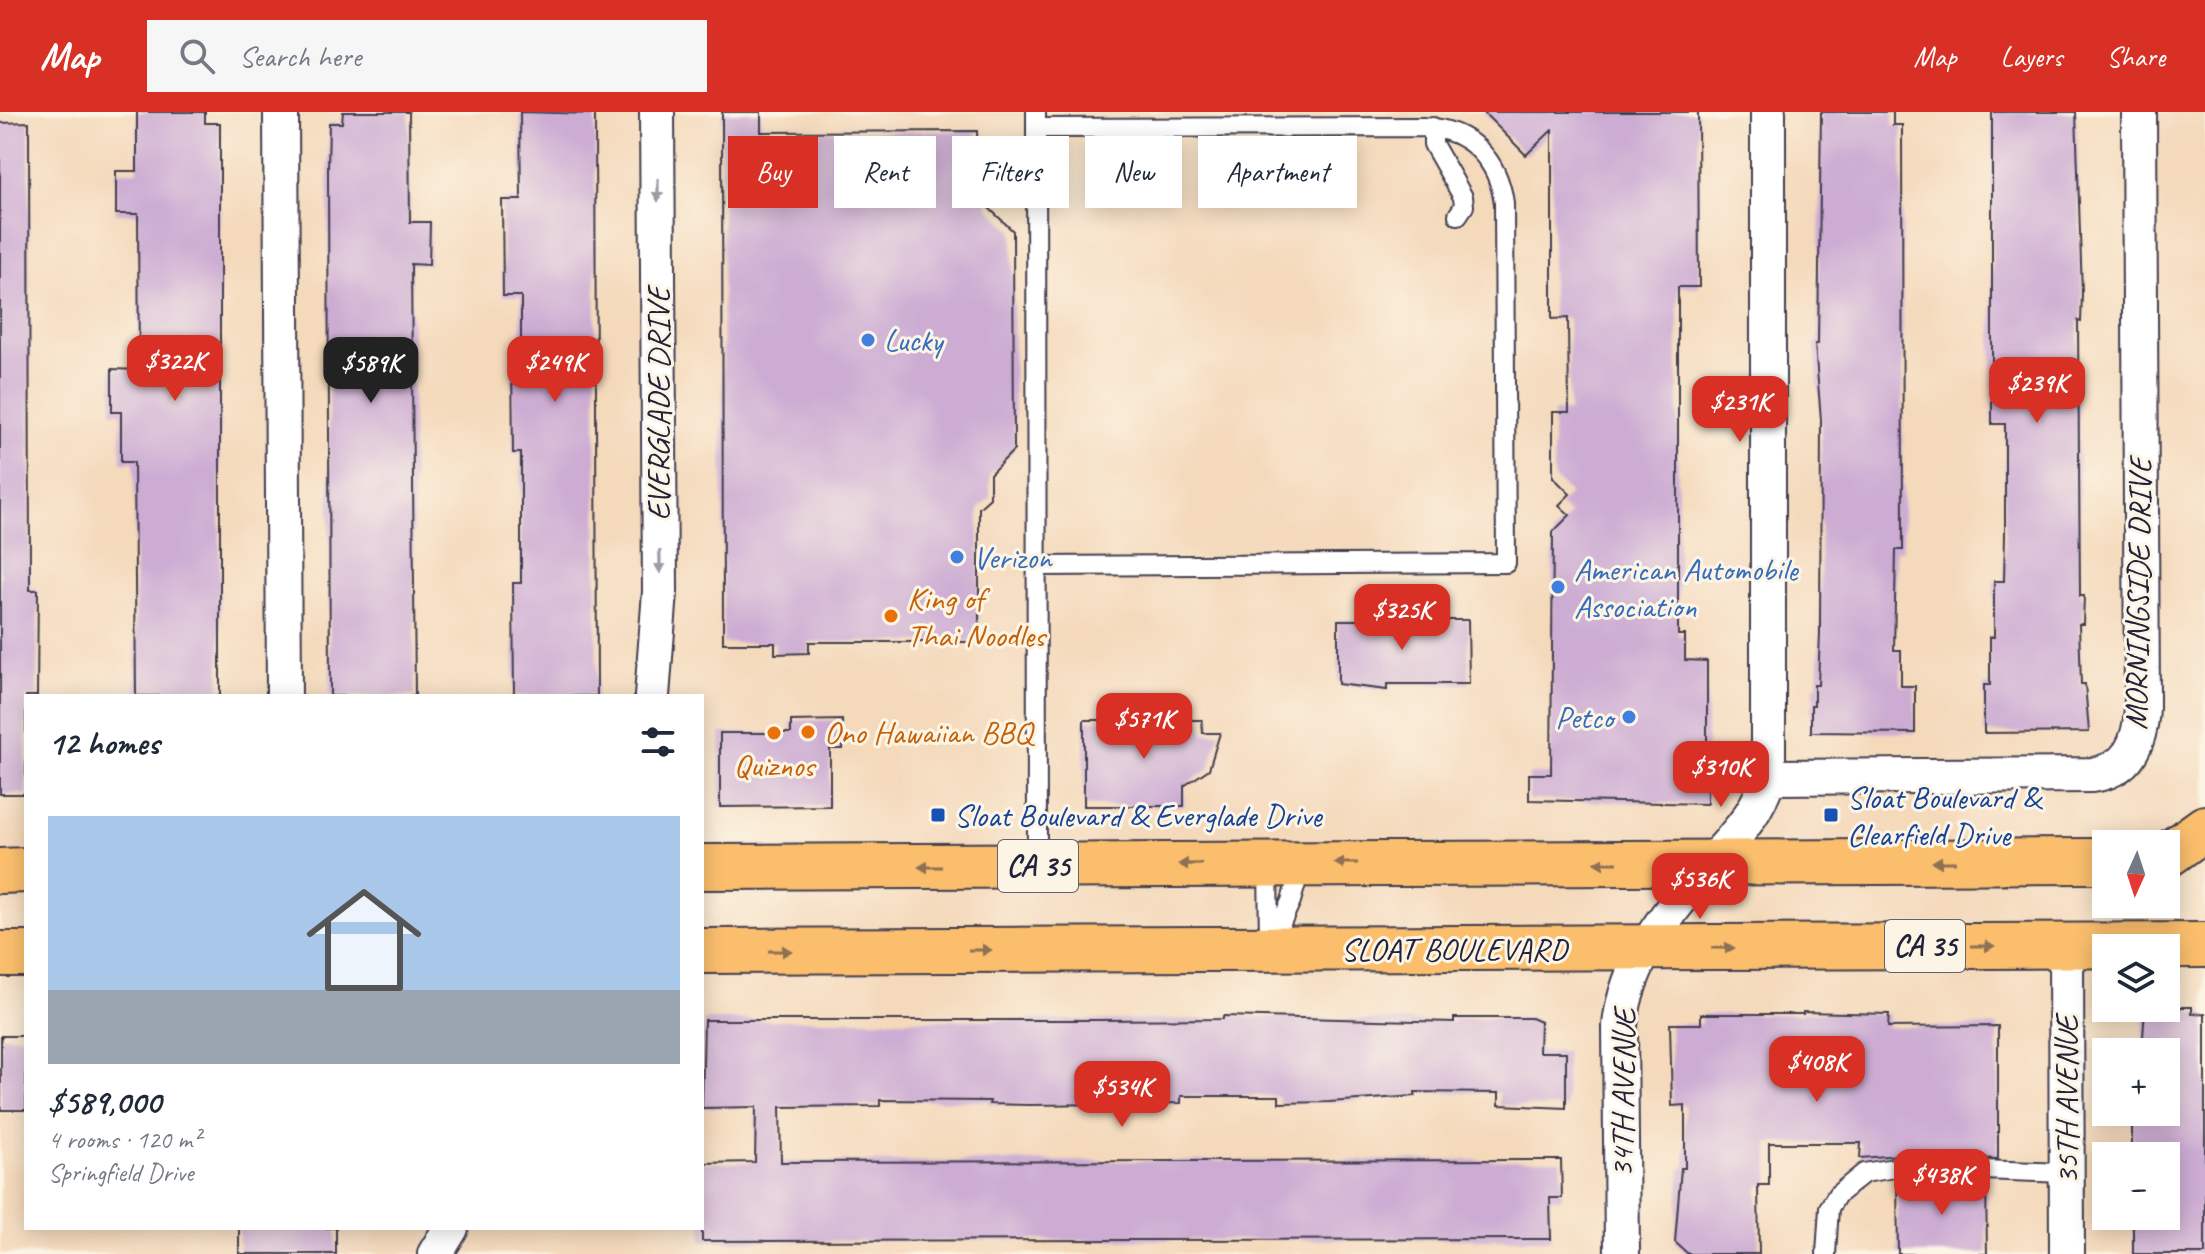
<!DOCTYPE html>
<html lang="en">
<head>
<meta charset="utf-8">
<style>
  body { margin:0; font-family:Caveat,sans-serif; background:#f6f6f7; color:#1f2937; height:100vh; display:flex; flex-direction:column; font-size:30px; white-space:nowrap }
  * { box-sizing:border-box; margin:0 }
  p { font-size:26px; color:#747a83 }
  .icon { flex:none; width:44px; height:44px; fill:none; stroke:currentColor; stroke-width:2; stroke-linecap:round; stroke-linejoin:round }
  .map { position:relative; flex:1; overflow:hidden }
  .side { position:absolute; left:24px; top:582px; width:680px; height:536px; display:flex; flex-direction:column; background:#fff; border-radius:0px; box-shadow:0 4px 20px #0003 }
  .side>* { flex:none }
  .hud { position:absolute; left:728px; top:24px; width:760px; height:72px; display:flex; gap:16px }
  .needle { width:52px; rotate:183deg }
  .controls { position:absolute; left:2092px; top:718px; display:grid; gap:16px }
  .controls a { display:grid; place-items:center; width:88px; height:88px; border-radius:0px; background:#fff; box-shadow:0 4px 20px #0003; font-size:40px }
  .price { position:absolute; translate:-50% -68px; padding:0 18px; border-radius:16px; background:#d93025; color:#fff; font-size:26px; line-height:52px; filter:drop-shadow(0 2px 4px #0008) }
  .price::after { content:''; position:absolute; left:50%; top:48px; width:24px; height:18px; margin-left:-12px; background:inherit; clip-path:polygon(0 0,100% 0,50% 100%) }
  .price.selected { background:#222; color:#fff }
  ul { padding:0; list-style:none }
  li { display:grid; align-content:center; gap:16px; height:424px; padding:0 24px }
  li span { display:grid; place-items:center; height:248px; border-radius:0px; color:#555 }
  li>.icon { margin-inline-start:auto }
  span .icon { width:144px; height:144px; fill:#fffc; stroke-width:1 }
  li b { font-size:34px }
  h2 { display:flex; justify-content:space-between; align-items:center; height:96px; padding:0 24px; font-size:34px }
  .pill { padding:0 28px; border-radius:0px; background:#fff; box-shadow:0 4px 20px #0003; font-size:28px; line-height:72px }
  .pill.selected { background:#d93025; color:#fff }
  header { display:flex; align-items:center; gap:48px; box-sizing:border-box; height:112px; padding:0 40px; background:#d93025; color:#fff }
  header strong { font-size:38px }
  nav { display:flex; gap:44px; margin-inline-start:auto; font-size:28px }
  .search { width:560px; height:72px; background:#f6f6f7; display:flex; align-items:center; gap:20px; box-sizing:border-box; padding:0 28px; border-radius:0px; color:#747a83; font-size:30px }
  .map>svg:first-child { display:block }
</style>
</head>
<body>
<header>
<strong>Map</strong>
<div class="search"><svg class="icon" aria-label="search" viewBox="0 0 24 24"><circle cx="10" cy="10" r="6"/><path d="M15 15l6 6"/></svg>Search here</div>
<nav><a>Map</a><a>Layers</a><a>Share</a></nav>
</header>
<div class="map">
<svg width="2205" height="1142" viewBox="0 0 2205 1142">
  <rect width="100%" height="100%" fill="#fcf5e5"/>
  <filter id="ink" filterUnits="userSpaceOnUse"><feTurbulence type="fractalNoise" baseFrequency=".0125" numOctaves="2"/><feDisplacementMap in="SourceGraphic" scale="16" xChannelSelector="R" yChannelSelector="G"/><feConvolveMatrix kernelMatrix="1 2 1 2 8 2 1 2 1" color-interpolation-filters="sRGB"/></filter>
  <filter id="wash" filterUnits="userSpaceOnUse"><feTurbulence type="fractalNoise" baseFrequency=".006" numOctaves="4" result="noise"/><feDisplacementMap in="SourceGraphic" scale="32" xChannelSelector="R" yChannelSelector="G"/><feGaussianBlur stdDeviation="1.8" result="paint"/><feColorMatrix in="noise" values="0 0 0 0 0 0 0 0 0 0 0 0 0 0 0 0 0 1.4 0 .05"/><feComposite in="paint" operator="in"/></filter>
  <g filter="url(#wash)">
    <rect width="100%" height="100%" fill="#f4d9bb"/>
    <g id="blocks">
      <path fill="#ccacd3" d="M 137,0 L 205,0 L 205,11 L 220,11 L 220,584 L 136,584 L 134,350 L 121,350 L 121,300 L 112,300 L 112,257 L 139,258 L 138,102 L 116,102 L 116,59 L 137,59 Z
        M 343,0 L 409,0 L 410,110 L 430,110 L 429,153 L 411,152 L 415,584 L 330,584 L 328,59 L 329,11 L 342,11 Z
        M 520,0 L 595,2 L 597,584 L 514,584 L 513,471 L 521,471 L 521,341 L 513,341 L 512,248 L 521,248 L 521,184 L 503,184 L 502,88 L 521,88 Z
        M 722,0 L 761,0 L 761,20 L 977,19 L 978,60 L 989,71 L 988,95 L 1013,119 L 1014,338 L 990,362 L 990,386 L 979,396 L 979,530 L 809,530 L 809,541 L 775,542 L 775,531 L 723,531 Z
        M 1483,0 L 1698,0 L 1699,175 L 1678,175 L 1678,523 L 1685,523 L 1685,548 L 1707,549 L 1707,692 L 1529,688 L 1529,662 L 1551,662 L 1553,420 L 1570,403 L 1559,393 L 1570,382 L 1553,365 L 1553,300 L 1569,300 L 1568,206 L 1552,207 L 1552,18 L 1526,43 Z
        M 1821,0 L 1893,0 L 1893,13 L 1902,13 L 1903,438 L 1896,438 L 1894,538 L 1901,538 L 1901,574 L 1915,574 L 1915,621 L 1811,620 L 1811,593 L 1814,593 L 1814,573 L 1818,573 L 1820,521 L 1821,308 L 1815,232 L 1818,232 Z
        M 1992,0 L 2076,0 L 2082,181 L 2081,210 L 2078,209 L 2080,484 L 2084,484 L 2083,512 L 2079,512 L 2081,572 L 2085,572 L 2089,620 L 1984,621 L 1984,573 L 1990,573 L 1990,525 L 1994,525 L 1994,469 L 2004,469 L 2005,423 L 2005,312 L 1992,312 Z
        M 29,10 L 30,478 L 38,478 L 37,584 L 26,584 L 26,682 L 0,682 L 0,11 Z
        M 1359,503 L 1387,503 L 1387,508 L 1468,508 L 1469,572 L 1387,572 L 1387,578 L 1338,572 L 1338,508 L 1360,508 Z
        M 842,608 L 843,637 L 830,637 L 830,694 L 720,695 L 720,621 L 791,621 L 791,609 Z
        M 1084,608 L 1202,608 L 1203,621 L 1220,621 L 1209,657 L 1184,674 L 1184,694 L 1084,694 Z
        M 2166,895 L 2192,895 L 2192,902 L 2205,901 L 2205,1142 L 2133,1142 L 2133,1104 L 2166,1104 L 2166,1044 L 2132,1044 L 2132,1000 L 2166,1000 L 2166,940 L 2142,940 L 2145,896 Z
        M 1803,900 L 1889,902 L 1888,915 L 1998,914 L 1998,1047 L 1901,1043 L 1860,1046 L 1861,1031 L 1769,1031 L 1769,1073 L 1758,1073 L 1759,1142 L 1688,1142 L 1675,1130 L 1681,1056 L 1685,1056 L 1685,993 L 1672,994 L 1670,912 L 1701,912 L 1701,902 L 1803,902 Z
        M 1223,904 L 1454,910 L 1454,906 L 1531,906 L 1540,910 L 1539,940 L 1566,940 L 1566,996 L 1499,993 L 1499,981 L 1415,980 L 1415,984 L 1329,990 L 1279,991 L 1279,984 L 1181,984 L 1181,991 L 1029,993 L 989,992 L 990,989 L 880,988 L 880,994 L 780,995 L 781,1050 L 1561,1048 L 1562,1086 L 1550,1086 L 1551,1127 L 702,1129 L 702,1051 L 755,1050 L 756,995 L 702,996 L 704,908 L 1097,908 L 1223,907 Z
        M 1,924 L 26,924 L 26,998 L 1,998 Z
        M 1897,1068 L 1986,1070 L 1987,1142 L 1898,1142 Z
        M 239,1116 L 336,1116 L 336,1142 L 239,1142 Z"/>
    </g>
  </g>
  <g filter="url(#ink)">
    <use href="#blocks" fill-opacity="0" stroke="#423d4e" stroke-width="2"/>
    <g fill="none" stroke-linecap="round" stroke-linejoin="round">
      <defs>
        <path id="service" d="M 1036,0 L 1037,753
          M 1433,15 L 1433,32 L 1463,85 L 1464,94 L 1458,103
          M 1036,16 L 1424,15 C 1469,17 1498,47 1504,91 L 1506,451 L 1037,454
          M 1268,752 L 1269,831
          M 1270,835 L 1291,789 L 1302,751
          M 1826,1142 L 1829,1096 L 1837,1083 L 1864,1061 L 1901,1055 L 2067,1061"/>
        <path id="minor" d="M 281,0 L 284,584
          M 652,584 L 660,480 L 657,0
          M 1768,665 L 2092,663 C 2129,658 2140,631 2142,596 L 2139,0
          M 2066,833 L 2067,1142
          M 435,1142 L 451,1116
          M 1622,1142 L 1620,914 C 1626,848 1670,798 1711,751 C 1736,723 1758,701 1768,665 L 1768,0"/>
        <path id="primary" d="M 2166,744 L 2205,716
          M 702,755 L 2106,749
          M 0,759 L 26,758
          M 702,839 L 2205,833
          M 0,842 L 26,842"/>
      </defs>
      <use href="#service" stroke="#423d4e" stroke-width="22"/>
      <use href="#minor" stroke="#423d4e" stroke-width="38"/>
      <use href="#primary" stroke="#423d4e" stroke-width="48"/>
      <use href="#service" stroke="#fff" stroke-width="18"/>
      <use href="#minor" stroke="#fff" stroke-width="34"/>
      <use href="#primary" stroke="#fabe6d" stroke-width="44"/>
    </g>
    <defs><path id="oneway-solid" d="M-6-.8H1V-3.2L6.5 0L1 3.2V.8H-6Z" transform="scale(2)"/></defs>
    <g fill="#9c9ca7">
      <use href="#oneway-solid" transform="translate(658 78) rotate(90)"/>
      <use href="#oneway-solid" transform="translate(660 450) rotate(89)"/>
    </g>
    <g fill="#8e7054">
      <use href="#oneway-solid" transform="translate(1944 750) rotate(180)"/>
      <use href="#oneway-solid" transform="translate(1346 751) rotate(180)"/>
      <use href="#oneway-solid" transform="translate(1606 751) rotate(180)"/>
      <use href="#oneway-solid" transform="translate(1190 752) rotate(179)"/>
      <use href="#oneway-solid" transform="translate(930 755) rotate(180)"/>
      <use href="#oneway-solid" transform="translate(1983 834)"/>
      <use href="#oneway-solid" transform="translate(1723 836)"/>
      <use href="#oneway-solid" transform="translate(980 838)"/>
      <use href="#oneway-solid" transform="translate(780 839)"/>
    </g>
  </g>
  <g fill="#3f7fe0" stroke="#fcf5e5" stroke-width="3">
    <circle cx="868" cy="228" r="8"/>
    <circle cx="957" cy="445" r="8"/>
    <circle cx="1558" cy="475" r="8"/>
    <circle cx="1629" cy="605" r="8"/>
  </g>
  <g fill="#e8710a" stroke="#fcf5e5" stroke-width="3">
    <circle cx="891" cy="504" r="8"/>
    <circle cx="808" cy="620" r="8"/>
    <circle cx="774" cy="621" r="8"/>
  </g>
  <g fill="#1a4fb4" stroke="#fcf5e5" stroke-width="3">
    <rect x="930" y="695" width="16" height="16" rx="4"/>
    <rect x="1823" y="695" width="16" height="16" rx="4"/>
  </g>
  <g text-anchor="middle" dominant-baseline="central" stroke-width="6" stroke-linejoin="round" paint-order="stroke">
    <g fill="#fcf5e5" stroke="#63616e" stroke-width="2">
      <rect x="998" y="728" width="80" height="52" rx="6"/>
      <rect x="1885" y="808" width="80" height="52" rx="6"/>
    </g>
    <g font-size="30" font-weight="bold" fill="#22223b">
      <text x="1038" y="754">CA 35</text>
      <text x="1925" y="834">CA 35</text>
    </g>
    <g font-size="32" fill="#366cbe" stroke="#fcf5e5" text-anchor="start">
      <text x="884" y="228">Lucky</text>
      <text x="973" y="445">Verizon</text>
      <text x="1574" y="457">American Automobile<tspan x="1574" dy="37">Association</tspan></text>
      <text x="1613" y="605" text-anchor="end">Petco</text>
    </g>
    <g font-size="32" fill="#22223b" stroke="#fcf5e5">
      <text transform="translate(658 292) rotate(-90)">EVERGLADE DRIVE</text>
      <text transform="translate(2138 482) rotate(-89)">MORNINGSIDE DRIVE</text>
      <text x="1454" y="837">SLOAT BOULEVARD</text>
      <text transform="translate(1623 981) rotate(-89)">34TH AVENUE</text>
      <text transform="translate(2066 988) rotate(-90)">35TH AVENUE</text>
    </g>
    <g font-size="32" fill="#c56008" stroke="#fcf5e5" text-anchor="start">
      <text x="907" y="486">King of<tspan x="907" dy="37">Thai Noodles</tspan></text>
      <text x="824" y="620">Ono Hawaiian BBQ</text>
      <text x="774" y="653" text-anchor="middle">Quiznos</text>
    </g>
    <g font-size="32" fill="#164399" stroke="#fcf5e5" text-anchor="start">
      <text x="1847" y="685">Sloat Boulevard &amp;<tspan x="1847" dy="37">Clearfield Drive</tspan></text>
      <text x="954" y="703">Sloat Boulevard &amp; Everglade Drive</text>
    </g>
  </g>
</svg>
<div class="controls">
<a><svg class="needle" viewBox="-14 -14 28 28"><path d="M0-13l5 13h-10z" fill="#e53935"/><path d="M0 13l5-13h-10z" fill="#747a83"/></svg></a>
<a><svg class="icon" aria-label="layers" viewBox="0 0 24 24"><path d="M12 4l9 5-9 5-9-5zM3 14l9 5 9-5"/></svg></a>
<a>+</a>
<a>−</a>
</div>
<b class="price" style="left:175px;top:291px">$322K</b>
<b class="price" style="left:555px;top:292px">$249K</b>
<b class="price selected" style="left:371px;top:293px">$589K</b>
<b class="price" style="left:2037px;top:313px">$239K</b>
<b class="price" style="left:1740px;top:332px">$231K</b>
<b class="price" style="left:1402px;top:540px">$325K</b>
<b class="price" style="left:1144px;top:649px">$571K</b>
<b class="price" style="left:1721px;top:697px">$310K</b>
<b class="price" style="left:1700px;top:809px">$536K</b>
<b class="price" style="left:1817px;top:992px">$408K</b>
<b class="price" style="left:1122px;top:1017px">$534K</b>
<b class="price" style="left:1942px;top:1105px">$438K</b>
<div class="hud">
<a class="pill selected">Buy</a>
<a class="pill">Rent</a>
<a class="pill">Filters</a>
<a class="pill">New</a>
<a class="pill">Apartment</a>
</div>
<section class="side">
<h2>12 homes<svg class="icon" aria-label="filters" viewBox="0 0 24 24"><path d="M4 7h16M4 17h16"/><circle cx="9" cy="7" r="2"/><circle cx="15" cy="17" r="2"/></svg></h2>
<ul>
<li><span style="background:linear-gradient(#a9c7e8 70%,#9aa5b1 0)"><svg class="icon" aria-label="home" viewBox="0 0 24 24"><path d="M3 11l9-7 9 7M6 9v11h12V9"/></svg></span><div><b>$589,000</b><p>4 rooms · 120 m²</p><p>Springfield Drive</p></div></li>
</ul>
</section>
</div>
</body>
</html>
